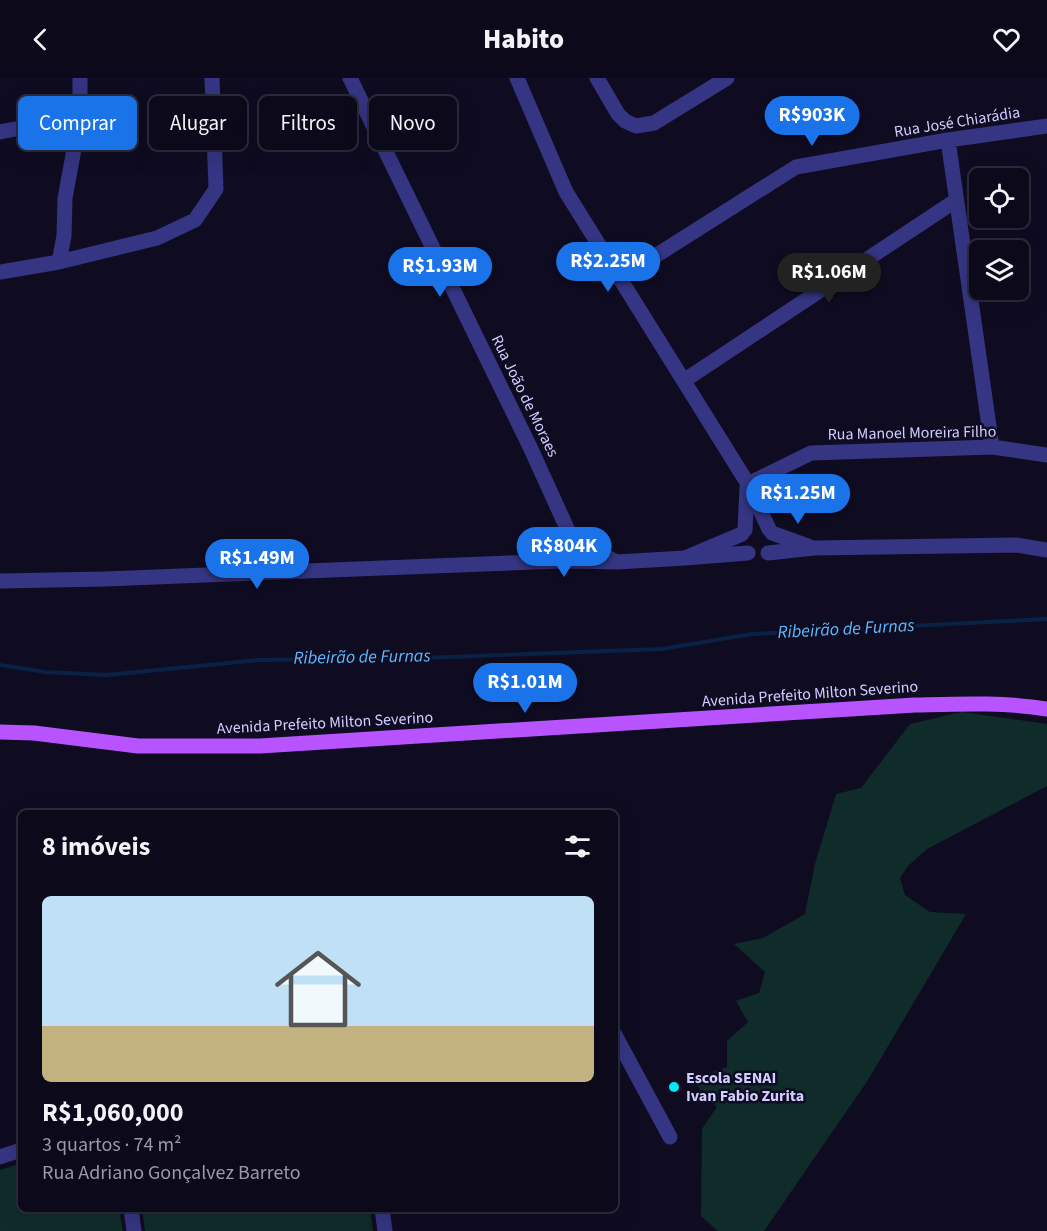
<!DOCTYPE html>
<html lang="pt">
<head>
<meta charset="utf-8">
<style>
  body { margin:0; font-family:"Source Sans 3",sans-serif; background:#141223; color:#f1f3f6; height:100vh; display:flex; flex-direction:column; font-size:22px; white-space:nowrap }
  * { box-sizing:border-box; margin:0 }
  p { font-size:20px; color:#9a9aa2 }
  .icon { flex:none; width:33px; height:33px; fill:none; stroke:currentColor; stroke-width:2; stroke-linecap:round; stroke-linejoin:round }
  .map { position:relative; flex:1; overflow:hidden }
  .drawer { position:absolute; left:18px; top:732px; width:600px; height:402px; display:flex; flex-direction:column; background:#0b091a; border-radius:9px; box-shadow:0 6px 24px #0002,0 0 0 2px #2b2a39 }
  .drawer>* { flex:none }
  .banner { position:absolute; left:18px; top:18px; width:600px; height:54px; display:flex; gap:12px }
  .tools { position:absolute; left:969px; top:90px; display:grid; gap:12px }
  .tools a { display:grid; place-items:center; width:60px; height:60px; border-radius:9px; background:#0b091a; box-shadow:0 6px 24px #0002,0 0 0 2px #2b2a39; font-size:30px }
  .price { position:absolute; translate:-50% -51px; padding:0 14px; border-radius:21px; background:#1a73e8; color:#fff; font-size:20px; line-height:39px; filter:drop-shadow(0 2px 3px #0008) }
  .price::after { content:''; position:absolute; left:50%; top:36px; width:18px; height:14px; margin-left:-9px; background:inherit; clip-path:polygon(0 0,100% 0,50% 100%) }
  .price.active { background:#222; color:#fff }
  ul { padding:0; list-style:none }
  li { display:grid; align-content:center; gap:12px; height:318px; padding:0 24px }
  li span { display:grid; place-items:center; height:186px; border-radius:9px; color:#555 }
  li>.icon { margin-inline-start:auto }
  span .icon { width:108px; height:108px; fill:#fffc; stroke-width:1 }
  li b { font-size:26px }
  h2 { display:flex; justify-content:space-between; align-items:center; height:72px; padding:0 24px; font-size:26px }
  .pill { padding:0 21px; border-radius:9px; background:#0b091a; box-shadow:0 6px 24px #0002,0 0 0 2px #2b2a39; font-size:21px; line-height:54px }
  .pill.active { background:#1a73e8; color:#fff }
  header { display:flex; justify-content:space-between; align-items:center; height:78px; padding:0 24px; background:#0b091a; font-size:27px; font-weight:800 }
  .map>svg:first-child { display:block }
</style>
</head>
<body>
<header><svg class="icon" aria-label="back" viewBox="0 0 24 24"><path d="M15 5l-7 7 7 7"/></svg>Habito<svg class="icon" aria-label="heart" viewBox="0 0 24 24"><path d="M12 20l-8-8c-3-5 5-10 8-4 3-6 11-1 8 4z"/></svg></header>
<div class="map">
<svg width="1047" height="1153" viewBox="0 0 1047 1153">
  <rect width="100%" height="100%" fill="#0f0c22"/>
  <path fill="#0f2c2a" d="M 962,634 L 1047,646 L 1047,708 L 927,771 L 908,788 L 900,800 L 905,817 L 930,834 L 966,836 L 868,1002 L 764,1153 L 718,1153 L 701,1138 L 702,1051 L 717,1029 L 691,1001 L 727,989 L 727,963 L 748,944 L 736,923 L 759,915 L 765,894 L 734,866 L 763,860 L 805,836 L 815,786 L 836,716 L 861,710 L 910,646 Z
    M 21,1085 L 21,1131 L 119,1131 L 123,1153 L 0,1153 L 0,1092 Z
    M 142,1131 L 370,1131 L 373,1153 L 145,1153 Z"/>
  <g fill="none" stroke-linecap="round" stroke-linejoin="round">
    <path stroke="#092144" stroke-width="4" d="M 0,587 L 45,594 L 107,597 L 259,582 L 422,580 L 662,571 L 752,556 L 1047,541"/>
    <path stroke="#353583" stroke-width="15" d="M 350,0 L 530,369 L 571,459
      M 517,0 L 566,114 L 748,406 L 769,451
      M 597,0 L 618,36 L 625,43 L 636,48 L 654,45 L 727,0
      M 0,54 L 80,39
      M 948,62 L 992,369
      M 59,184 L 64,158 L 65,120 L 80,39 L 80,0
      M 0,194 L 59,184 L 157,160 L 195,142 L 216,111 L 212,0
      M 619,201 L 796,89 L 948,62 L 1047,48
      M 685,302 L 955,123
      M 748,406 L 811,375 L 992,369 L 1047,377
      M 745,452 L 747,409
      M 772,455 L 808,468
      M 742,456 L 685,480 L 748,475
      M552 471a13 13 0 1 1 26 0a13 13 0 1 1-26 0Z
      M 768,475 L 814,470 L 1016,467 L 1047,472
      M 570,483 L 617,484 L 577,465
      M 617,484 L 685,480
      M 0,503 L 105,501 L 561,483
      M 615,957 L 670,1059
      M 0,1079 L 21,1072
      M 131,1131 L 134,1153
      M 382,1131 L 385,1153"/>
    <path stroke="#b854ff" stroke-width="15" d="M 0,654 L 34,655 L 138,668 L 260,668 L 915,627 C 959,626 1004,624 1047,631"/>
  </g>
  <circle fill="#00e9f8" stroke="#0f0c22" stroke-width="2" cx="674" cy="1009" r="6"/>
  <g text-anchor="middle" dominant-baseline="central" stroke-width="5" stroke-linejoin="round" paint-order="stroke">
    <g font-size="16" fill="#d0cdff" stroke="#0f0c22">
      <text transform="translate(957 44) rotate(-9)">Rua José Chiarádia</text>
      <text transform="translate(525 318) rotate(64)">Rua João de Moraes</text>
      <text transform="translate(912 355) rotate(-1)">Rua Manoel Moreira Filho</text>
      <text transform="translate(810 616) rotate(-4)">Avenida Prefeito Milton Severino</text>
      <text transform="translate(325 645) rotate(-3)">Avenida Prefeito Milton Severino</text>
    </g>
    <g font-size="16" font-weight="bold" fill="#d0cdff" stroke="#0f0c22" text-anchor="start">
      <text x="686" y="1000">Escola SENAI<tspan x="686" dy="18">Ivan Fabio Zurita</tspan></text>
    </g>
    <g font-size="18" font-style="italic" fill="#5bbaff" stroke="#0f0c22">
      <text transform="translate(846 551) rotate(-3)">Ribeirão de Furnas</text>
      <text transform="translate(362 579) rotate(-1)">Ribeirão de Furnas</text>
    </g>
  </g>
</svg>
<div class="tools">
<a><svg class="icon" aria-label="locate" viewBox="0 0 24 24"><circle cx="12" cy="12" r="6"/><path d="M12 2v4M12 18v4M2 12h4M18 12h4"/></svg></a>
<a><svg class="icon" aria-label="layers" viewBox="0 0 24 24"><path d="M12 4l9 5-9 5-9-5zM3 14l9 5 9-5"/></svg></a>
</div>
<b class="price" style="left:812px;top:69px">R$903K</b>
<b class="price" style="left:608px;top:215px">R$2.25M</b>
<b class="price" style="left:440px;top:220px">R$1.93M</b>
<b class="price active" style="left:829px;top:226px">R$1.06M</b>
<b class="price" style="left:798px;top:447px">R$1.25M</b>
<b class="price" style="left:564px;top:500px">R$804K</b>
<b class="price" style="left:257px;top:512px">R$1.49M</b>
<b class="price" style="left:525px;top:636px">R$1.01M</b>
<div class="banner">
<a class="pill active">Comprar</a>
<a class="pill">Alugar</a>
<a class="pill">Filtros</a>
<a class="pill">Novo</a>
</div>
<section class="drawer">
<h2>8 imóveis<svg class="icon" aria-label="filters" viewBox="0 0 24 24"><path d="M4 7h16M4 17h16"/><circle cx="9" cy="7" r="2"/><circle cx="15" cy="17" r="2"/></svg></h2>
<ul>
<li><span style="background:linear-gradient(#bfe0f5 70%,#c2b280 0)"><svg class="icon" aria-label="home" viewBox="0 0 24 24"><path d="M3 11l9-7 9 7M6 9v11h12V9"/></svg></span><div><b>R$1,060,000</b><p>3 quartos · 74 m²</p><p>Rua Adriano Gonçalvez Barreto</p></div></li>
</ul>
</section>
</div>
</body>
</html>
